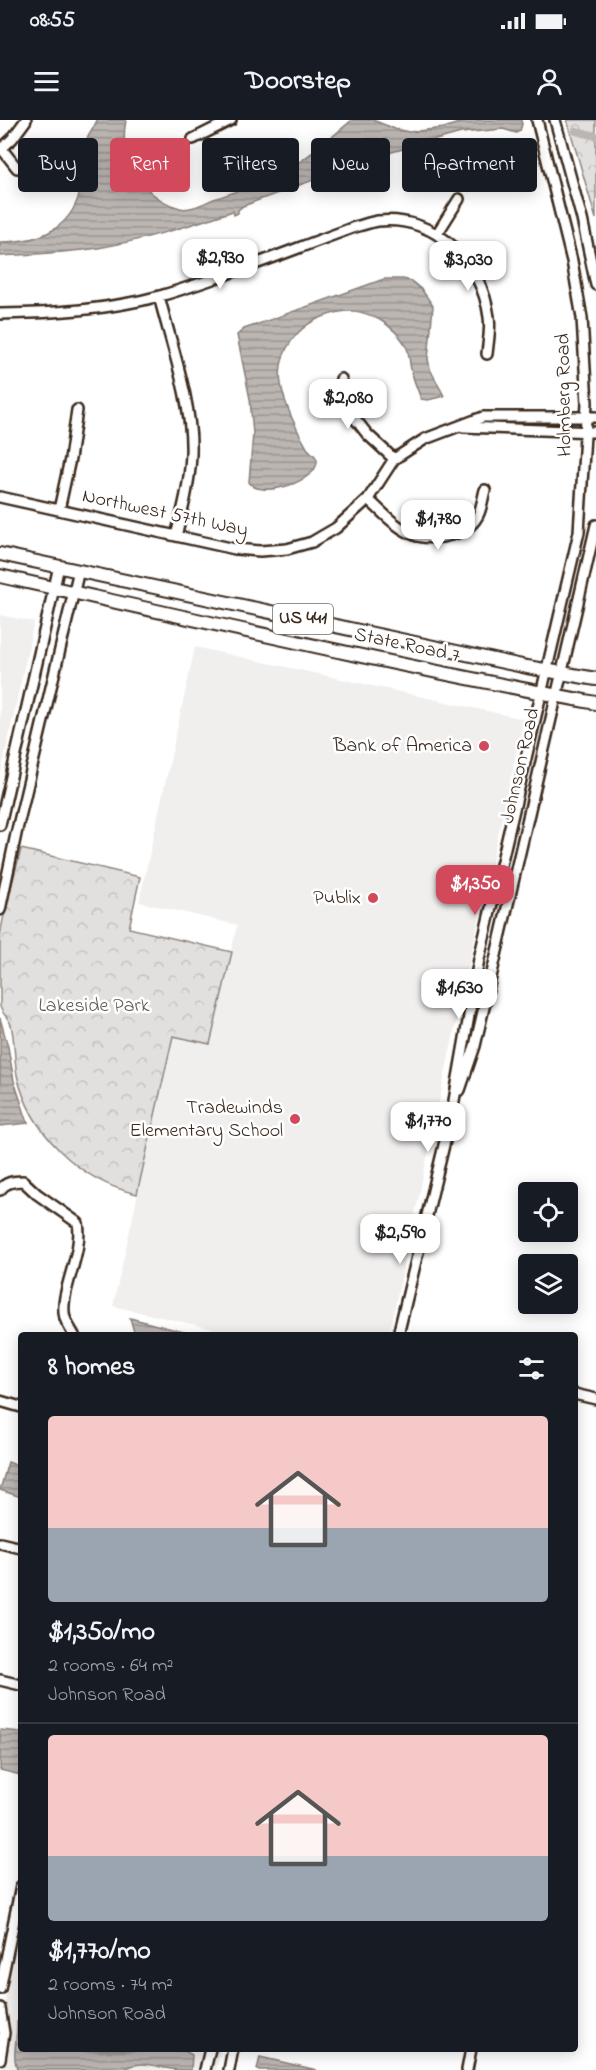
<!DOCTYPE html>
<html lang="en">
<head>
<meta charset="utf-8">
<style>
  body { margin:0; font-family:"Indie Flower",sans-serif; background:#242831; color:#f1f3f6; height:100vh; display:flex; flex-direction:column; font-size:22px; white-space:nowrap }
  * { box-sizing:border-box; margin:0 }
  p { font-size:20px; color:#9ea1a6 }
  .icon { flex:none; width:33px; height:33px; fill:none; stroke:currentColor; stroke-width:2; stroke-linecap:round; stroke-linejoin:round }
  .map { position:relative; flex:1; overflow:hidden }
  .side { position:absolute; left:18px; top:1212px; width:560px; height:720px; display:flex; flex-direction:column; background:#171b24; border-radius:6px; box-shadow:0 3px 15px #0003 }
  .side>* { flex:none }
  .guide { position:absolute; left:18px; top:18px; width:561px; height:54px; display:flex; gap:12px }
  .tools { position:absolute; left:518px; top:1062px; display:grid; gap:12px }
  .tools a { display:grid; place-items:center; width:60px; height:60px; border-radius:6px; background:#171b24; box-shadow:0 3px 15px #0003; font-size:30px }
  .price { position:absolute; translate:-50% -51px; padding:0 14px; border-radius:12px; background:#fff; color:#222; font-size:20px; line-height:39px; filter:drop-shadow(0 2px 3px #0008) }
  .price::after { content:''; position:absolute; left:50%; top:36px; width:18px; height:14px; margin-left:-9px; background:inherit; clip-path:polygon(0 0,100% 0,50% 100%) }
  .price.on { background:#d1495b; color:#fff }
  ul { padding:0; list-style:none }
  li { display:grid; align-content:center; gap:12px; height:318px; padding:0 30px }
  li+li { border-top:2px solid #363941 }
  li span { display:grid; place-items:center; height:186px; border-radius:6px; color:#555 }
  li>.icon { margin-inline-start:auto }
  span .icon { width:108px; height:108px; fill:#fffc; stroke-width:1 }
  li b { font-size:26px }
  h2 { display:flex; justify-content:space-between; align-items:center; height:72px; padding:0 30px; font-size:26px }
  .pill { padding:0 21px; border-radius:6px; background:#171b24; box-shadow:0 3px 15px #0003; font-size:21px; line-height:54px }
  .pill.on { background:#d1495b; color:#fff }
  .status { display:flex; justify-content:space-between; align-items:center; height:42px; padding:0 30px; background:#171b24; direction:ltr }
  .status svg { height:16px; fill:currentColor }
  header { display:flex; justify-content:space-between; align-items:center; height:78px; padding:0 30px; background:#171b24; font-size:27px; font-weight:700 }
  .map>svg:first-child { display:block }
</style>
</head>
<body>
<div class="status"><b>08:55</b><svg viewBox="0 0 49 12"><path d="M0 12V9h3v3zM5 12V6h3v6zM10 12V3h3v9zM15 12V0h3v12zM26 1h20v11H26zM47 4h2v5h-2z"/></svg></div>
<header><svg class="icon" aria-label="menu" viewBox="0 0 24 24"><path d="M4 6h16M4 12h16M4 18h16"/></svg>Doorstep<svg class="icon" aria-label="person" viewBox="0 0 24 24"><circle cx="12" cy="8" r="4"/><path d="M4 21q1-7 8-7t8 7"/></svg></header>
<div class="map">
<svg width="596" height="1950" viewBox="0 0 596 1950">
  <defs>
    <pattern id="park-crowns" width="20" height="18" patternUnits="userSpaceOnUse" patternTransform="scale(1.5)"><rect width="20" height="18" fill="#e2e0de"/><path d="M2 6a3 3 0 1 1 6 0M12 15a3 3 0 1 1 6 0" fill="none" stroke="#c3c0be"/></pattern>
    <pattern id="water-rules" width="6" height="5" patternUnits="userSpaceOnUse" patternTransform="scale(1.5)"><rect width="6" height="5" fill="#bcb6b3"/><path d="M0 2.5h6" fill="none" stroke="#9a9491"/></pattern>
  </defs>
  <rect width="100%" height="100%" fill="#fff"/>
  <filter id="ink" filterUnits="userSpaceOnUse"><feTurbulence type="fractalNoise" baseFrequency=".0167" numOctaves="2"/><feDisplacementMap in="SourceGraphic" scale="12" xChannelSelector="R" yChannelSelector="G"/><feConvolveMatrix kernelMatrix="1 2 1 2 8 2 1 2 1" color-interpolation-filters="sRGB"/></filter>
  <g filter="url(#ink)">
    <path fill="#f1efee" d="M 0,495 L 34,502 L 1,653 L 0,653 Z
      M 195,527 L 524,599 L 466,857 L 389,1215 L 239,1215 L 113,1186 L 173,916 L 210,924 L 237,805 L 139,782 Z
      M 21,1774 L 21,1929 L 221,1929 L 216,1950 L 3,1950 L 10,1920 L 9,1902 L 5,1888 L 6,1866 Z"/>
    <path fill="url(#park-crowns)" stroke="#8e857e" stroke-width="1.5" d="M 567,0 L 596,0 L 596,99 Z
      M 21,729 L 140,757 L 129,808 L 232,832 L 210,924 L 173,916 L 137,1074 C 79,1061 30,1012 17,955 C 14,938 15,921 11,905 C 9,898 1,893 0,886 C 0,870 0,834 0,817 C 3,791 15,755 21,729 Z"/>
    <path fill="url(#water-rules)" stroke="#887e77" stroke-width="1.5" d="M 97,0 L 126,0 C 121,25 127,49 145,67 C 154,76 167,85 180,88 C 190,91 204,83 214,79 C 240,70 267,62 290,48 C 312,35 332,17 352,0 L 373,0 L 395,9 L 409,12 L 444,8 L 467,0 L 521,0 L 522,4 L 520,11 L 516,13 L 503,9 L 461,13 L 381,35 L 243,86 L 238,90 L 238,93 L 234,95 L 233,91 C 188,106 144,120 98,128 C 65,133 33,134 0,136 L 0,122 C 42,122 75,108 82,62 C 84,53 80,43 81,34 C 82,23 93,11 97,0 Z
      M 384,159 L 403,159 L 411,161 L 422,170 L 433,186 L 428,239 L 430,249 L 444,276 L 428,280 L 421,279 C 418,270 414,262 412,253 C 409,244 410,234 406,226 C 401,216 389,205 380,200 C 361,190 349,188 328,195 C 298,204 276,232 281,264 C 284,283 297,311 307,328 C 311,334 320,336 316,346 C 310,363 259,379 249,362 L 253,314 L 250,279 L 237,215 L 244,209 Z
      M 0,898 L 8,927 L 14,961 L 28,1003 L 0,1006 Z
      M 130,1198 L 195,1215 L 135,1215 Z
      M 8,1342 L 21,1347 L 21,1377 L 0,1370 Z
      M 0,1610 L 21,1612 L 21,1655 L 0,1650 Z
      M 17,1902 L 21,1903 L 21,1929 L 181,1929 L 192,1935 L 191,1950 C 184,1950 178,1950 171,1949 C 154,1946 139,1939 124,1950 L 18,1950 C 11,1938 18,1917 17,1902 Z
      M 260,1937 L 317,1950 L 257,1950 Z"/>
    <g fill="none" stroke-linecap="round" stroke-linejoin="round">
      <path stroke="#bcb6b3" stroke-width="8" d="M 576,11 L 596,16"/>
      <defs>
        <path id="minor" d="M 555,0 L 582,99 L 596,165
          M 193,19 L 231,0
          M 2,29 L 17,48
          M 0,30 L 12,19 L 26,0
          M 437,114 L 459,79
          M 159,176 C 171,224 193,285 191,334 C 190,362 183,389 176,416
          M 0,194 C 53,193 108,190 160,176 C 226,157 291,130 355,107 C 363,105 371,102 378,101 C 436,95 482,142 489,197 C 491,209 488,222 487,234
          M 341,259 L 346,287 L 367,314 L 394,339
          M 463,307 L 596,312
          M 0,377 L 235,429 L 260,431 L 287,429 L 312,422 L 336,408 L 368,379 L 394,339 L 425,319 L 483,297 L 596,297
          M 368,379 C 382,392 398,410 417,416 C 438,421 470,415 479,393 C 482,386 483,377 485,370
          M 59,390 L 70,339 L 77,290
          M 0,705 L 59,446
          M 0,790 L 16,714 L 79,450
          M 460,970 L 475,926 L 596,405
          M 0,1070 C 5,1062 14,1061 23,1061 L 37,1074 L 78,1103 C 84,1133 58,1174 65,1198 C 67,1204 71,1210 74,1215
          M 398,1215 L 452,992 L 479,839 L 579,412 L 587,283 L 582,198 L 572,141 L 537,0
          M 574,1274 L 596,1279
          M 0,1281 L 21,1287
          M 0,1423 L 21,1428
          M 0,1560 L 21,1565
          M 0,1869 L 21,1766
          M 0,1888 L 4,1913 L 0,1939
          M 205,1950 L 210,1929
          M 229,1950 L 233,1929
          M 467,1950 L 471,1929"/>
        <path id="major" d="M 0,434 L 527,547 L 596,559
          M 0,456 C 198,500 396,546 596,583"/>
      </defs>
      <use href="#minor" stroke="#3b2a1e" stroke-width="14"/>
      <use href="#major" stroke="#3b2a1e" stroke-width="16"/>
      <use href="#minor" stroke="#fff" stroke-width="9"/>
      <use href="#major" stroke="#fff" stroke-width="12"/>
    </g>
  </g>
  <g fill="#d1495b" stroke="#fff" stroke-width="2">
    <circle cx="484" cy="626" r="6"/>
    <circle cx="373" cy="778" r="6"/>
    <circle cx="295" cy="999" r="6"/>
  </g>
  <g text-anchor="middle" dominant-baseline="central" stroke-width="5" stroke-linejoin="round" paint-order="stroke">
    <rect fill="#fff" stroke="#766a62" stroke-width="1.5" x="273" y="484" width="60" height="30" rx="4.5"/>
    <g font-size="18" font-weight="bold" fill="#3b2a1e">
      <text x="303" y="499">US 441</text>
    </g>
    <g font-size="20" fill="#3b2a1e" stroke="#fff">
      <text transform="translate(565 275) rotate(-91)">Holmberg Road</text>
      <text transform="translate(165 394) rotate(12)">Northwest 57th Way</text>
      <text transform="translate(407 526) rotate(12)">State Road 7</text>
      <text transform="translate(521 646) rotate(-77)">Johnson Road</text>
    </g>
    <g font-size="20" fill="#3b2a1e" stroke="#fff" text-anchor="end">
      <text x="472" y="626">Bank of America</text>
      <text x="361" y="778">Publix</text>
      <text x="283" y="988">Tradewinds<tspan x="283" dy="23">Elementary School</tspan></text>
    </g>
    <g font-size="20" fill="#65584e" stroke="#fff">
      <text x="94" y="886">Lakeside Park</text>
    </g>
  </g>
</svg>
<div class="tools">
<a><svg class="icon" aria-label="locate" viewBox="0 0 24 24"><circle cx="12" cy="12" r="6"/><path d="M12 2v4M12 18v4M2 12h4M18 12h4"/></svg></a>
<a><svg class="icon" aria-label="layers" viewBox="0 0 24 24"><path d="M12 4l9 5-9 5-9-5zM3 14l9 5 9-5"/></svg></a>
</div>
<b class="price" style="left:220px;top:170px">$2,930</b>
<b class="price" style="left:468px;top:172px">$3,030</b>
<b class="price" style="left:348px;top:310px">$2,080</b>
<b class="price" style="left:438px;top:431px">$1,780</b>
<b class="price on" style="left:475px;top:796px">$1,350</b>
<b class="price" style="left:459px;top:900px">$1,630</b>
<b class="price" style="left:428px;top:1033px">$1,770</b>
<b class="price" style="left:400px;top:1145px">$2,590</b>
<div class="guide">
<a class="pill">Buy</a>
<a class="pill on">Rent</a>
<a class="pill">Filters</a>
<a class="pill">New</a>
<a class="pill">Apartment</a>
</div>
<section class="side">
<h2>8 homes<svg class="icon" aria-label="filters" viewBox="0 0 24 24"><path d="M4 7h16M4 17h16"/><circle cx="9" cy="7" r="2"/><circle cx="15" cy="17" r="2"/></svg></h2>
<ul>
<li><span style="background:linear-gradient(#f6c9c9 60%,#9aa5b1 0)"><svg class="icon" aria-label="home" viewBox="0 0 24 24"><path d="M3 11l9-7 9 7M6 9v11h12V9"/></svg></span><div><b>$1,350/mo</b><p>2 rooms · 64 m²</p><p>Johnson Road</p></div></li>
<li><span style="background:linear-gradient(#f6c9c9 65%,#9aa5b1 0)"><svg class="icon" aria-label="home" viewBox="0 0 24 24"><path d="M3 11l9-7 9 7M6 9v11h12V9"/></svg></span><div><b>$1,770/mo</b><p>2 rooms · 74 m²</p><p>Johnson Road</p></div></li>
</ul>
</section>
</div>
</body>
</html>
